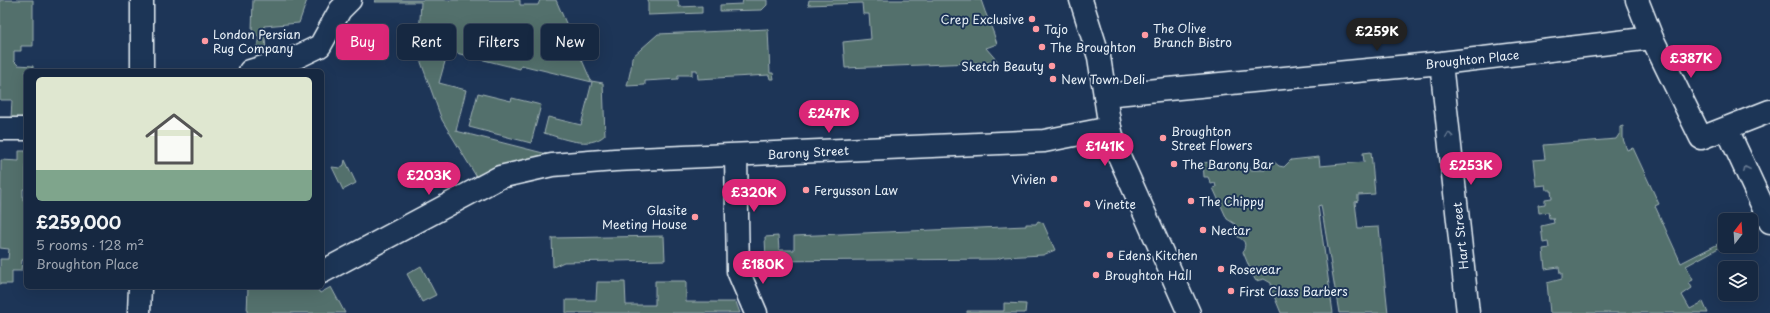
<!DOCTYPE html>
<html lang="en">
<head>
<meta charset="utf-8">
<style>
  body { margin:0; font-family:"Playpen Sans",sans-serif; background:#23344c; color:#f1f3f6; height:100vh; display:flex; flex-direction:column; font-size:15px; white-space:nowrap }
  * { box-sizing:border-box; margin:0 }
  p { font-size:13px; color:#9ea6b1 }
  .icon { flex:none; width:22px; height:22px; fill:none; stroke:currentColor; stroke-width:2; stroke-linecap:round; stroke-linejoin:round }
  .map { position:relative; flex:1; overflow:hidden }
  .panel { position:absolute; left:24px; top:69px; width:300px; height:220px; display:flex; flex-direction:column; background:#162841; border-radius:6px; box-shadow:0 4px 16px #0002,0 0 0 1px #35445a }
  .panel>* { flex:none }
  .hud { position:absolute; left:336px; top:24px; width:380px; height:36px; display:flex; gap:8px }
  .needle { width:26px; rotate:17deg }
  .buttons { position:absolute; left:1718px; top:213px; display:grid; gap:8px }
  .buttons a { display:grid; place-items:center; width:40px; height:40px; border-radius:6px; background:#162841; box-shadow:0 4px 16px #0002,0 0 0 1px #35445a; font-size:20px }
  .price { position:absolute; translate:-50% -34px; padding:0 9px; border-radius:14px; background:#db2777; color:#fff; font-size:13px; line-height:26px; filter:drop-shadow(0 1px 2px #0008) }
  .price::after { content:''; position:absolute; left:50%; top:24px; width:12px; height:9px; margin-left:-6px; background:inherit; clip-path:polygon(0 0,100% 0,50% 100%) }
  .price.on { background:#222; color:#fff }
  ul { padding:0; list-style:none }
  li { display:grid; align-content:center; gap:8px; height:212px; padding:0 12px }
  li+li { border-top:1px solid #35445a }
  li span { display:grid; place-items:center; height:124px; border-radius:6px; color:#555 }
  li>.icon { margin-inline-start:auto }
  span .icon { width:72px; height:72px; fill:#fffc; stroke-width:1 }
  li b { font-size:17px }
  .pill { padding:0 14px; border-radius:6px; background:#162841; box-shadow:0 4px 16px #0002,0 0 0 1px #35445a; font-size:14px; line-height:36px }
  .pill.on { background:#db2777; color:#fff }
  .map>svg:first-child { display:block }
</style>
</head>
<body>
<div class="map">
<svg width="1770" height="313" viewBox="0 0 1770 313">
  <rect width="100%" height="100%" fill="#1d3557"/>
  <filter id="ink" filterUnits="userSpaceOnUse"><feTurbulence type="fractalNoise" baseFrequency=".025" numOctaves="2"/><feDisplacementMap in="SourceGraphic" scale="8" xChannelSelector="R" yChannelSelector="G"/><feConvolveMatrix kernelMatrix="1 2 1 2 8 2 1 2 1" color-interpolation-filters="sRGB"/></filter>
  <g filter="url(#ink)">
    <path fill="#536f6c" stroke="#9eb0b2" d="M 0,0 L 33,0 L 33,46 L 21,46 L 21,51 L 14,51 L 14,61 L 18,65 L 33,66 L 33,71 L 26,71 L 26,118 L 11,118 L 12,100 L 0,100 Z
      M 253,0 L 307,0 L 299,23 L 264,26 L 266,50 L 252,51 C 262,41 261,39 252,30 Z
      M 376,0 L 520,0 L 520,5 L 538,5 L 540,0 L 556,0 L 591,81 L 603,83 L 605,135 C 589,150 562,138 544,133 L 548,117 L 581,125 L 592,82 L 521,65 L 520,69 L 448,51 L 439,83 L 466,90 L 456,131 L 547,154 L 495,169 L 476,176 L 442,120 L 418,54 L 421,2 L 374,2 Z
      M 648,0 L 678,0 L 679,7 L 702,6 L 702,13 L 648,15 Z
      M 743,0 L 767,0 L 767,5 L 762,10 L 720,11 L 720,5 L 742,4 Z
      M 809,0 L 981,0 C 986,16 993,29 997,44 L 986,48 L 998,62 L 845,68 L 843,42 L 871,39 L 869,14 L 863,14 L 862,3 L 808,5 Z
      M 768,29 L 770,73 L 773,73 L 774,79 L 770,79 L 769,75 L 698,79 L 697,70 L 692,70 L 692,75 L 678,75 L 678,79 L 645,81 L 645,85 L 627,86 L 631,68 L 632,57 L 658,34 Z
      M 478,93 L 511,101 L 512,98 L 541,105 L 531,143 L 469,127 Z
      M 1623,126 L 1623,139 L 1627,150 L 1633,148 L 1659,204 L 1655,206 L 1681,263 L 1722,242 L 1724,245 L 1686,266 L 1693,280 L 1689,282 L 1692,288 L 1682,295 L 1690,309 L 1703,302 L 1708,313 L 1550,313 L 1547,283 L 1562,279 L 1562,273 L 1560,273 L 1559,267 L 1545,269 L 1543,249 L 1549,248 L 1548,242 L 1543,243 L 1541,226 L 1554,223 L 1553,218 L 1549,218 L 1548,212 L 1539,213 L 1538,205 L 1545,204 L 1545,199 L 1552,198 L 1551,190 L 1547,190 L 1546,185 L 1536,186 L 1533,160 L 1545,159 L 1543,145 L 1616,139 L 1620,133 L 1620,127 Z
      M 19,151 L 26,151 L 26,189 L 23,189 L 23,200 L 26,200 L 26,260 L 22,260 L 21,271 L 12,271 L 12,284 L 0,284 L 0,259 L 8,259 L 9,249 L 0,248 L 1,160 L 19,161 Z
      M 1371,152 L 1375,194 L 1358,195 L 1358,201 L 1355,202 L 1358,228 L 1379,227 L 1388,313 L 1339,313 L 1321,205 L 1318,206 L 1333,313 L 1281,313 L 1274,296 L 1271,297 L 1272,293 L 1271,283 L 1264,279 L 1256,281 L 1253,276 L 1258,274 L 1255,267 L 1250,269 L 1243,252 C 1249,238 1238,240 1236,234 C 1235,232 1236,228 1235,224 L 1227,219 L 1213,188 L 1216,187 L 1215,183 L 1211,184 L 1208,177 L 1204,177 L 1203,163 L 1210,162 L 1211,166 L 1215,168 L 1248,165 L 1250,170 L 1265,170 L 1266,163 L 1274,162 L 1279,166 L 1284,167 L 1291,160 L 1319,157 L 1320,166 L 1364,162 L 1363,153 Z
      M 345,160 L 356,183 L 343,190 L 332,167 L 340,168 L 344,165 Z
      M 1038,221 L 1043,223 L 1055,250 L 1043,255 L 1003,257 L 997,259 L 766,261 L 765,237 L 778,236 L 779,250 L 794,250 L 794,236 L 1026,226 L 1026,224 L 1036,224 Z
      M 664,236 L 665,260 L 564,262 L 553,267 L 552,238 Z
      M 421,266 L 436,295 L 422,302 L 407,274 Z
      M 655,281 L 686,281 L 686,302 L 736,302 L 740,313 L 566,313 L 566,300 L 596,300 L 597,282 L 625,282 L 626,305 L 655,305 Z
      M 248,287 L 316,287 L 320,293 L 331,287 L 345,313 L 247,313 Z
      M 1004,303 L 1026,304 L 1025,313 L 967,313 L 967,311 L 1004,311 Z"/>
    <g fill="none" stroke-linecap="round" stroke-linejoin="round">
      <defs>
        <path id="street" d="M 1637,0 L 1652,38 L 1701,138 L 1770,111
          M 1441,63 L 1468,313
          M 142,71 L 142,0
          M 250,71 L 297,57 L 320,46 L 340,10 L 350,0
          M 1105,95 L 1441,63 L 1652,38
          M 0,129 L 26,129
          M 1727,129 L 1770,222
          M 736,156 L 738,271 L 756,313
          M 322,272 L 500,177 L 552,165 L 615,160 L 1044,141 L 1110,128
          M 139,313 L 140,287"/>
        <path id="secondary" d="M 1081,0 L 1099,57 L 1110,128 L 1115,147 L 1189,313"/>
      </defs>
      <use href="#street" stroke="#e8f1f8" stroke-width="25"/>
      <use href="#secondary" stroke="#e8f1f8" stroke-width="25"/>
      <use href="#street" stroke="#1d3557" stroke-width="22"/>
      <use href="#secondary" stroke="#1d3557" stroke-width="22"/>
    </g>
    <defs><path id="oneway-chevron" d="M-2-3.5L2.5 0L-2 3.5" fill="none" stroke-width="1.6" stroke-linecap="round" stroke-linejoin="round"/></defs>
    <g stroke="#64778f">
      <use href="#oneway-chevron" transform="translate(1449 135) rotate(-96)"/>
      <use href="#oneway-chevron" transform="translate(1746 169) rotate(-115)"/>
    </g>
  </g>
  <g fill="#ff9aa2" stroke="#1d3557" stroke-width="1.5">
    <circle cx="1032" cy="19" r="4"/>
    <circle cx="1036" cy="29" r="4"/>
    <circle cx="1145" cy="35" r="4"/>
    <circle cx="205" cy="41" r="4"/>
    <circle cx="1042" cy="47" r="4"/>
    <circle cx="1052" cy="66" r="4"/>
    <circle cx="1053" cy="79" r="4"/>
    <circle cx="1163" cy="138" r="4"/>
    <circle cx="1174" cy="164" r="4"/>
    <circle cx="1054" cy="179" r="4"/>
    <circle cx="806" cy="190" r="4"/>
    <circle cx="1191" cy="201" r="4"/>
    <circle cx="1087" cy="204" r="4"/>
    <circle cx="695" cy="217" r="4"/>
    <circle cx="1203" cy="230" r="4"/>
    <circle cx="1110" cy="255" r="4"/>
    <circle cx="1221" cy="269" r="4"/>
    <circle cx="1096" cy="275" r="4"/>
    <circle cx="1231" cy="291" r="4"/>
  </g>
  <g text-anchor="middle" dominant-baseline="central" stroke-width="4" stroke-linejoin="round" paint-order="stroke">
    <g font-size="12" fill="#e8f1f8" stroke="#1d3557" text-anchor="start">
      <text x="1024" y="19" text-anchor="end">Crep Exclusive</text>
      <text x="1153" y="28">The Olive<tspan x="1153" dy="14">Branch Bistro</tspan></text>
      <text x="1044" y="29">Tajo</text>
      <text x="213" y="34">London Persian<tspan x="213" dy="14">Rug Company</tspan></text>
      <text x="1050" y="47">The Broughton</text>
      <text x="1044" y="66" text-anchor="end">Sketch Beauty</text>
      <text x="1061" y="79">New Town Deli</text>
      <text x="1171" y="131">Broughton<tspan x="1171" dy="14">Street Flowers</tspan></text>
      <text x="1182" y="164">The Barony Bar</text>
      <text x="1046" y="179" text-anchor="end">Vivien</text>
      <text x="814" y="190">Fergusson Law</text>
      <text x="1199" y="201">The Chippy</text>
      <text x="1095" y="204">Vinette</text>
      <text x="687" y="210" text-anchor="end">Glasite<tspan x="687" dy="14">Meeting House</tspan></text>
      <text x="1211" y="230">Nectar</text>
      <text x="1118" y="255">Edens Kitchen</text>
      <text x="1229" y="269">Rosevear</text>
      <text x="1104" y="275">Broughton Hall</text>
      <text x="1239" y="291">First Class Barbers</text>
    </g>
    <g font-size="12" fill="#e8f1f8" stroke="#1d3557">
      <text transform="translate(1472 59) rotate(-6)">Broughton Place</text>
      <text transform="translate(808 152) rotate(-3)">Barony Street</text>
      <text transform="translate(1460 236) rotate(-96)">Hart Street</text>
    </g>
  </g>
</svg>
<div class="buttons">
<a><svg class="needle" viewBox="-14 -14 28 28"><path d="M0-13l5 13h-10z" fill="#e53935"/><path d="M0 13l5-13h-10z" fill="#9ea6b1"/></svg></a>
<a><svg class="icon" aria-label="layers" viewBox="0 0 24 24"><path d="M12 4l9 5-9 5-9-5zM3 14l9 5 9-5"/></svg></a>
</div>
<b class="price on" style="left:1377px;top:52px">£259K</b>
<b class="price" style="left:1691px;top:79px">£387K</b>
<b class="price" style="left:829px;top:134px">£247K</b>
<b class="price" style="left:1105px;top:167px">£141K</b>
<b class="price" style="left:1471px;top:186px">£253K</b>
<b class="price" style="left:429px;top:196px">£203K</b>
<b class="price" style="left:754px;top:213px">£320K</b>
<b class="price" style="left:763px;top:285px">£180K</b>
<div class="hud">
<a class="pill on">Buy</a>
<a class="pill">Rent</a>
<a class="pill">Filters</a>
<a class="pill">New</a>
</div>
<section class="panel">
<ul>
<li><span style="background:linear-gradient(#dfe7d0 75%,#7fa58c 0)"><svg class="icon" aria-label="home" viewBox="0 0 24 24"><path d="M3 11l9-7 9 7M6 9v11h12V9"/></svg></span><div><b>£259,000</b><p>5 rooms · 128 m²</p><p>Broughton Place</p></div></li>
</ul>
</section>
</div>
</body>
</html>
